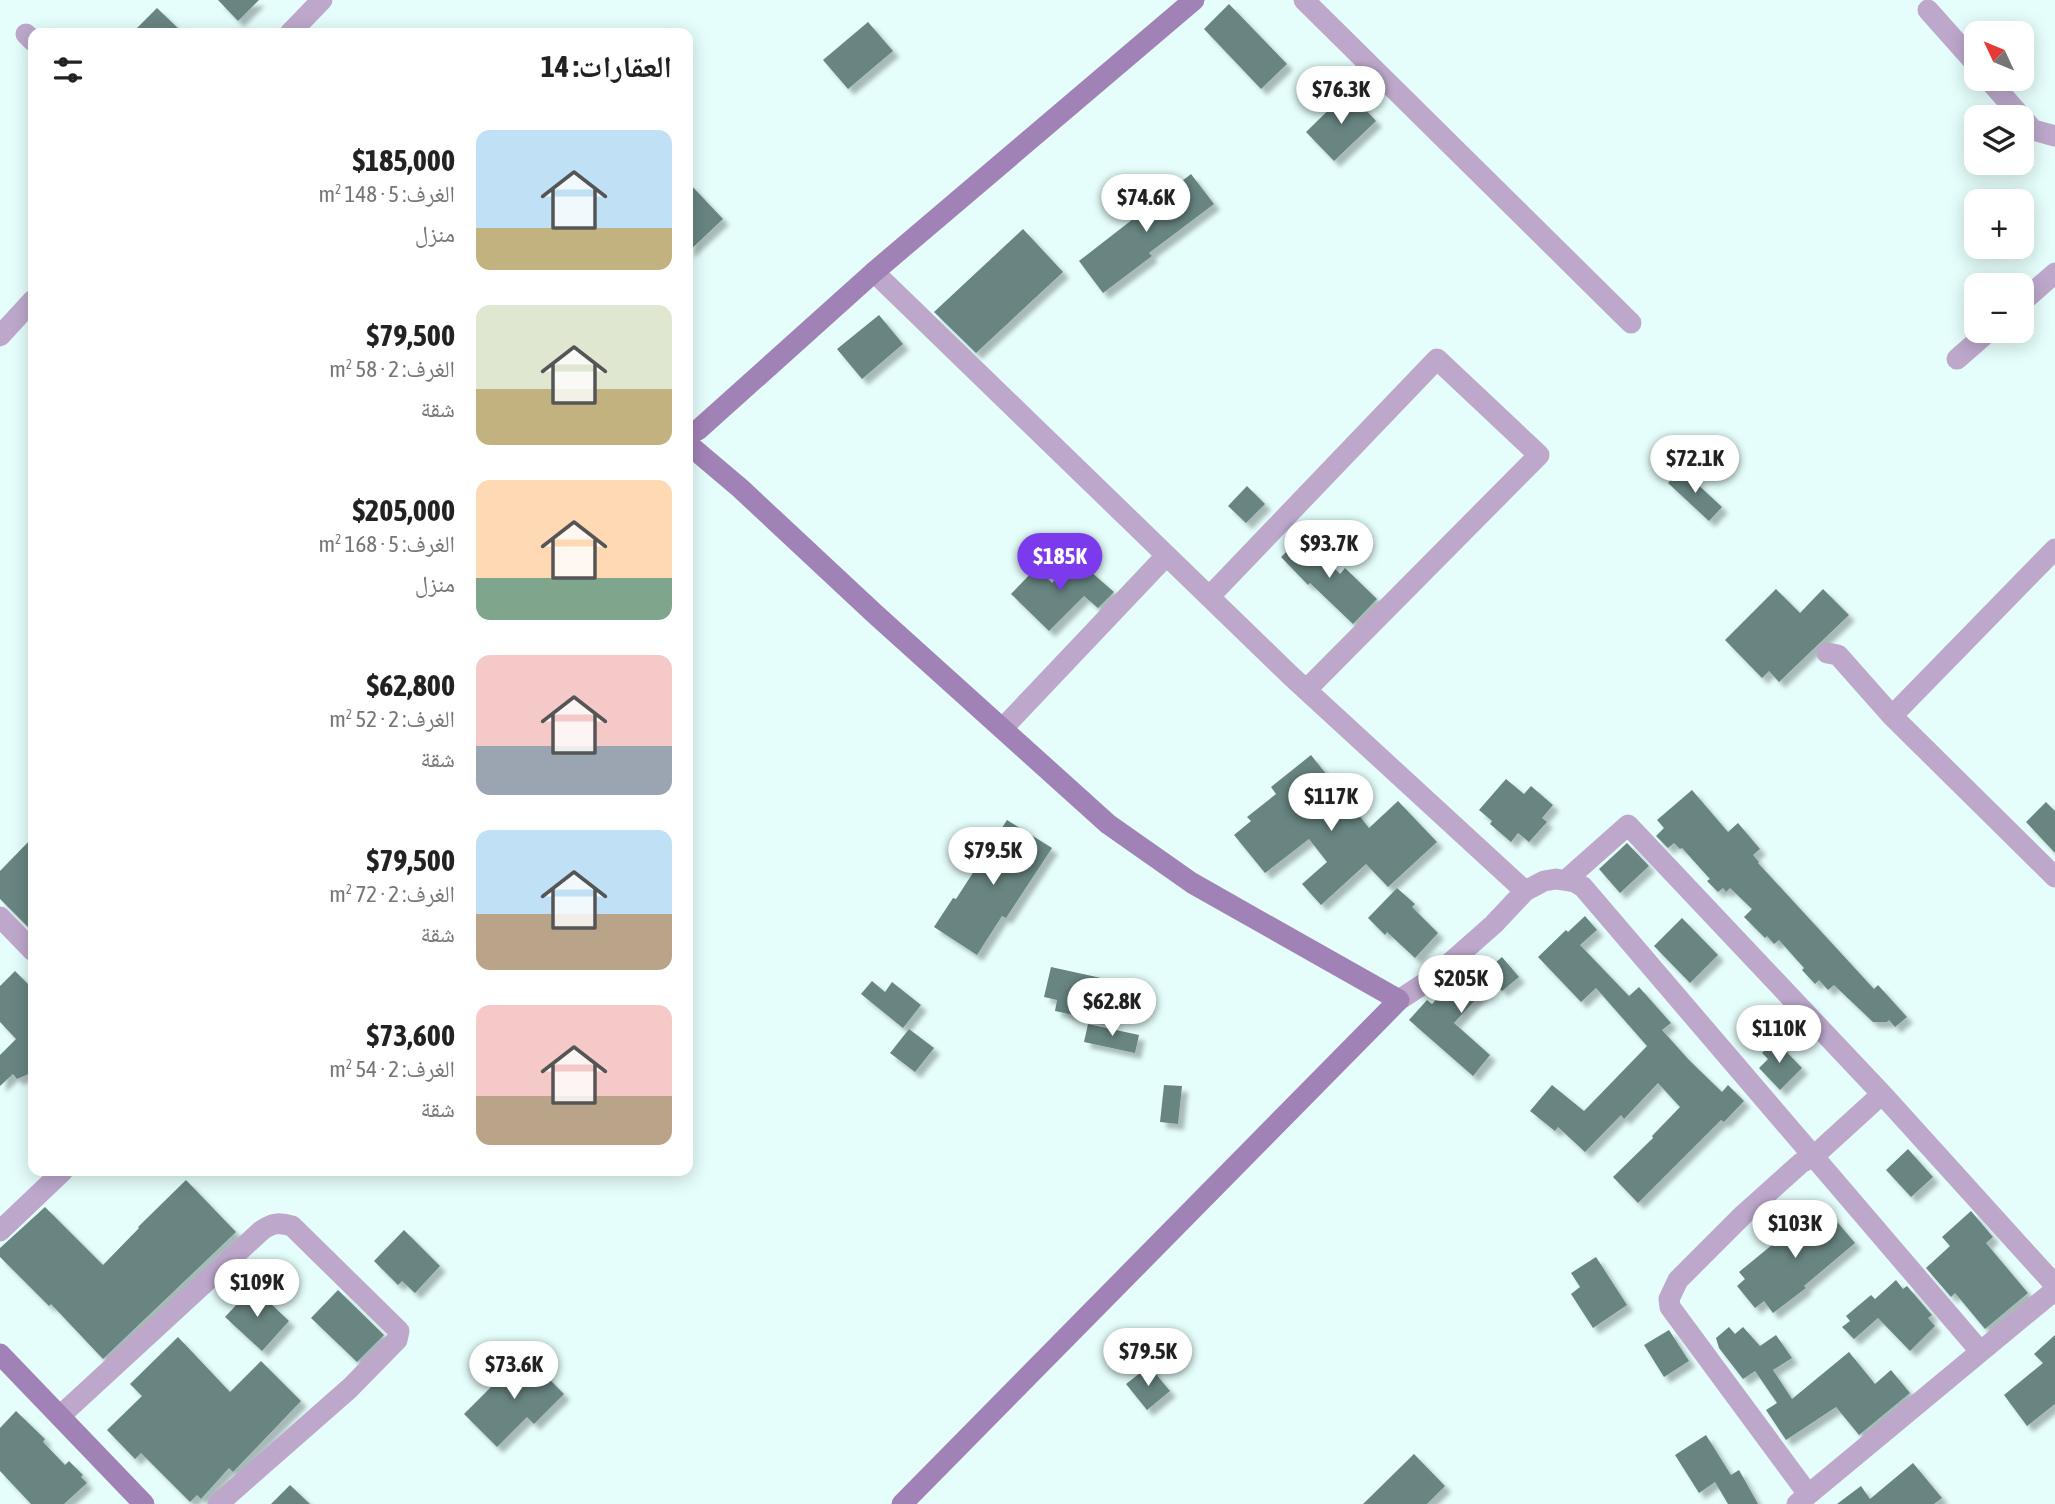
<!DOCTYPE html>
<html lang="ar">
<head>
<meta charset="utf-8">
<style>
  body { margin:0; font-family:"Asap Condensed","Noto Naskh Arabic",sans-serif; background:#f2f2f2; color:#222; direction:rtl; height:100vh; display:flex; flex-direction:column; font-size:26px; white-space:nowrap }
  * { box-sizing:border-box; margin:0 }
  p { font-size:23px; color:#767676 }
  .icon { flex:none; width:38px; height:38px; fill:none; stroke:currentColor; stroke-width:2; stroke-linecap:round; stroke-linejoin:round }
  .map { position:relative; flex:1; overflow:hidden; direction:ltr }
  .panel { position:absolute; left:28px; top:28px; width:665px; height:1148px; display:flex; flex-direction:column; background:#fff; border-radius:14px; box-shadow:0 4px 18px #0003; direction:rtl }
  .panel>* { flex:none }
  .needle { width:46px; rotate:314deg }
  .controls { position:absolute; left:1964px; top:21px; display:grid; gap:14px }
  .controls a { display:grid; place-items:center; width:70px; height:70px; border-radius:14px; background:#fff; box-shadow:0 4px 18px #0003; font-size:35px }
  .price { position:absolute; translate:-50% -60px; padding:0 16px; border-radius:24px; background:#fff; color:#222; font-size:23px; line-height:46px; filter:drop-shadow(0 2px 4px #0008) }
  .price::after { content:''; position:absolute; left:50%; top:42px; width:21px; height:16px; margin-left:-10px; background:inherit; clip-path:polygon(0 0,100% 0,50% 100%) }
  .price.current { background:#7c3aed; color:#fff }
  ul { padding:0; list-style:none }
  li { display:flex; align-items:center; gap:21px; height:175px; padding:0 21px }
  li span { display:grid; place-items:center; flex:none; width:196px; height:140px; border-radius:14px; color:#555 }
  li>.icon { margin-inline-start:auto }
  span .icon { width:84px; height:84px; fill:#fffc; stroke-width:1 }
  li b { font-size:30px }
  h2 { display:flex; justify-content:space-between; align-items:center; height:84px; padding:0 21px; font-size:30px }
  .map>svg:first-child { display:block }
</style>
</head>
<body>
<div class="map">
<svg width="2055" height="1504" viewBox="0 0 2055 1504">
  <defs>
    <filter id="shadow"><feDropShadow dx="6" dy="6" stdDeviation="2" flood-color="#0004"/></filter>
  </defs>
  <rect width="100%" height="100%" fill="#e5fefb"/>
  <path fill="#688581" filter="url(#shadow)" d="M 218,0 L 259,0 L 238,21 Z
    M 1229,4 L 1287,64 L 1261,89 L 1204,29 Z
    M 157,8 L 183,33 L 132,33 Z
    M 868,22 L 893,51 L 848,89 L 823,60 Z
    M 1348,91 L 1376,121 L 1334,161 L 1306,132 Z
    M 1191,174 L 1214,204 L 1149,253 L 1152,256 L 1103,293 L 1079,261 Z
    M 688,182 L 723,219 L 688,252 Z
    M 1023,229 L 1063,272 L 976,353 L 934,312 Z
    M 879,315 L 903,344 L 862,379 L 837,349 Z
    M 1681,469 L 1722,507 L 1709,521 L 1668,483 Z
    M 1247,486 L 1265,504 L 1246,523 L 1228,506 Z
    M 1303,536 L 1340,574 L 1345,568 L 1377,599 L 1353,624 L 1310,583 L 1308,585 L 1281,557 Z
    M 1075,558 L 1114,592 L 1098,608 L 1084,596 L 1049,631 L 1011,594 L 1037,567 L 1052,583 Z
    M 1776,589 L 1800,613 L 1823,589 L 1849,615 L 1779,682 L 1769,671 L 1762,678 L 1725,640 Z
    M 1311,755 L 1369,828 L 1398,801 L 1437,842 L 1388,887 L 1366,864 L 1321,905 L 1302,884 L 1327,862 L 1309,839 L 1265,873 L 1234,835 L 1251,821 L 1247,817 L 1276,794 L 1271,787 Z
    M 1506,779 L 1524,794 L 1531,786 L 1553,805 L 1542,818 L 1547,822 L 1529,842 L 1518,833 L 1511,842 L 1490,824 L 1492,821 L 1479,810 Z
    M 1692,790 L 1728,832 L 1738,823 L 1760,849 L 1753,855 L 1759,862 L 1758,863 L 1874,989 L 1878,985 L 1907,1017 L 1895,1027 L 1889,1020 L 1887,1022 L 1873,1022 L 1834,985 L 1828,990 L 1819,980 L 1815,984 L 1802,970 L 1804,968 L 1779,940 L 1774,944 L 1767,936 L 1765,938 L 1744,917 L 1752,909 L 1730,888 L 1726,892 L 1723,888 L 1718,892 L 1707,881 L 1710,879 L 1682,848 L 1680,849 L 1674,843 L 1668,848 L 1656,836 L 1664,828 L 1657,820 Z
    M 2046,802 L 2055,811 L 2055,853 L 2026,822 Z
    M 1007,820 L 1052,848 L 1006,918 L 1002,916 L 977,955 L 934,927 L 953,898 L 956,899 Z
    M 33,837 L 33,932 L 0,899 L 0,871 Z
    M 1627,843 L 1649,866 L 1620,893 L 1599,869 Z
    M 1397,888 L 1415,904 L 1412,907 L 1438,933 L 1415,958 L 1387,932 L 1385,935 L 1368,918 Z
    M 1585,916 L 1597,930 L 1580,945 L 1629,996 L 1639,987 L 1671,1023 L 1662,1030 L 1689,1060 L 1722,1092 L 1728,1085 L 1744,1101 L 1724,1122 L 1721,1120 L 1638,1203 L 1613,1177 L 1653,1138 L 1652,1136 L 1680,1107 L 1658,1083 L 1624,1119 L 1621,1115 L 1585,1152 L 1558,1127 L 1555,1131 L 1530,1111 L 1552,1085 L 1584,1111 L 1647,1046 L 1596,988 L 1581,1002 L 1538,957 L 1566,930 L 1568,932 Z
    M 1682,918 L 1718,955 L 1690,983 L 1654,946 Z
    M 1502,957 L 1519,977 L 1502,991 L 1493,981 L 1454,1023 L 1490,1055 L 1473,1076 L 1409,1020 L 1427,1000 L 1432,1004 L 1460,975 L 1470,984 Z
    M 1051,967 L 1110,980 L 1101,1021 L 1055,1011 L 1057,1000 L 1044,997 Z
    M 15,971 L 33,989 L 33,1072 L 17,1079 L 13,1074 L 0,1086 L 0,1055 L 16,1039 L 0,1022 L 0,986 Z
    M 872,981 L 885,992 L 892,982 L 921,1005 L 903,1028 L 861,994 Z
    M 1088,1024 L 1139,1035 L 1135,1053 L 1084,1042 Z
    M 909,1029 L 934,1048 L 915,1072 L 890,1053 Z
    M 1775,1040 L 1802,1068 L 1780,1090 L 1759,1068 L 1768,1059 L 1762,1053 Z
    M 1164,1085 L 1182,1086 L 1178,1124 L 1160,1122 Z
    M 1908,1149 L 1933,1177 L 1911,1197 L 1886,1170 Z
    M 186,1180 L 236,1232 L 103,1359 L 51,1304 L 49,1306 L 0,1257 L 0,1248 L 45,1207 L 103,1265 L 139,1228 L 138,1227 Z
    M 1822,1204 L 1855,1243 L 1804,1286 L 1806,1288 L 1773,1313 L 1764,1301 L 1755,1308 L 1737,1286 L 1745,1279 L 1739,1272 Z
    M 1971,1211 L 1993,1237 L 1986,1243 L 2028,1293 L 1985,1329 L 1955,1293 L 1951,1297 L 1926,1268 L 1950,1246 L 1942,1237 Z
    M 404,1230 L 440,1266 L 415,1293 L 402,1281 L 398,1285 L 374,1261 Z
    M 1596,1257 L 1627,1305 L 1593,1328 L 1571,1294 L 1580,1287 L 1571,1273 Z
    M 1896,1280 L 1903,1289 L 1907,1286 L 1932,1315 L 1928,1318 L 1935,1326 L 1910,1351 L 1878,1318 L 1854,1339 L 1842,1327 L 1850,1321 L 1846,1316 L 1871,1295 L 1875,1299 Z
    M 253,1287 L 289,1321 L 262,1351 L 225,1317 Z
    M 338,1290 L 384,1335 L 357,1362 L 311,1318 Z
    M 1729,1327 L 1735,1334 L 1743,1327 L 1760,1346 L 1776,1335 L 1792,1358 L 1773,1370 L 1792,1399 L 1849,1352 L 1875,1384 L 1891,1370 L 1910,1393 L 1859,1435 L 1836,1407 L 1786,1440 L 1766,1410 L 1777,1403 L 1755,1371 L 1743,1379 L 1719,1348 L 1716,1338 Z
    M 1669,1330 L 1689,1361 L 1664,1377 L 1644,1345 Z
    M 2055,1335 L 2055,1404 L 2027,1426 L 2004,1395 L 2043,1363 L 2034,1354 Z
    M 178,1337 L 230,1392 L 261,1361 L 301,1401 L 233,1472 L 229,1468 L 201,1499 L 197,1495 L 190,1502 L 141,1453 L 135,1459 L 107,1430 L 142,1396 L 130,1384 Z
    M 524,1354 L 564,1394 L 534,1424 L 527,1417 L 497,1447 L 464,1414 Z
    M 1149,1366 L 1170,1391 L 1147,1410 L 1126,1384 Z
    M 16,1411 L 45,1439 L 43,1442 L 65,1465 L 69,1461 L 83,1475 L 81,1477 L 87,1483 L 64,1504 L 31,1504 L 0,1471 L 0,1428 Z
    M 1706,1435 L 1731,1475 L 1739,1470 L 1758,1504 L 1728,1504 L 1715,1482 L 1699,1493 L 1675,1455 Z
    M 1414,1454 L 1445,1486 L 1427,1504 L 1363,1504 Z
    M 1913,1463 L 1942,1498 L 1934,1504 L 1837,1504 L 1861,1486 L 1870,1499 Z
    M 290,1485 L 310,1504 L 271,1504 Z"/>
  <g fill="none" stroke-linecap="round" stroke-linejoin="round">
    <path stroke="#bda8cc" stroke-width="21" d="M 1304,0 L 1631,323
      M 1928,10 L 1976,64
      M 290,33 L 322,0
      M 26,34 L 33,41
      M 1988,79 L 2033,130 L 2055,136
      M 874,272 L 1291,676 L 1525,891
      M 2021,303 L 2055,273
      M 0,336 L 33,300
      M 1957,359 L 1989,331
      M 1209,597 L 1437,359 L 1539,455 L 1306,690
      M 1827,653 L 1838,655 L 1892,716 L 2055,877
      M 1892,716 L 2055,549
      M 1004,727 L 1166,556
      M 1566,880 L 1628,825 L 1882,1094 L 2055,1285
      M 0,917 L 33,951
      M 1399,1000 L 1434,977 L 1494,924 L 1525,891 L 1544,881 L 1556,879 L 1575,882 L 1583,887 L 1980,1351
      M 0,1231 L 63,1171
      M 60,1416 L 261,1231 C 272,1223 279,1222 292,1226 L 399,1331 L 397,1340 L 350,1388 L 218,1504
      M 1808,1494 L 1670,1307 L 1669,1299 L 1678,1280 L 1743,1215 L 1801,1163 L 1814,1156 L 1882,1094
      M 1797,1504 L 2055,1290"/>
    <path stroke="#a182b6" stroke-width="21" d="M 698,430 L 874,272 L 1194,0
      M 688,444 L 740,488 L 875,614 L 1108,824 L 1192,883 L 1399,1000 L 902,1504
      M 0,1354 L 144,1504"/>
  </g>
</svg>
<div class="controls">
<a><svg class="needle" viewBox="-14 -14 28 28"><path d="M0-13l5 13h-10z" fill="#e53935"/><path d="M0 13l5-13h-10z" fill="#767676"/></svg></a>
<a><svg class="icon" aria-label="layers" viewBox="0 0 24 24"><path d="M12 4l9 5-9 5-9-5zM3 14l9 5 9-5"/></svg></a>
<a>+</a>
<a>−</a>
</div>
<b class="price" style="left:1341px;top:126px">$76.3K</b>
<b class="price" style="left:1146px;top:234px">$74.6K</b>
<b class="price" style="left:1695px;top:495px">$72.1K</b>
<b class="price" style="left:1329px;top:580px">$93.7K</b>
<b class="price current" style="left:1060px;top:593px">$185K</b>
<b class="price" style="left:1331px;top:833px">$117K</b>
<b class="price" style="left:993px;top:887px">$79.5K</b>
<b class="price" style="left:1461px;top:1015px">$205K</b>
<b class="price" style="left:1112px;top:1038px">$62.8K</b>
<b class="price" style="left:1779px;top:1065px">$110K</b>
<b class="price" style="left:1795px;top:1260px">$103K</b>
<b class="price" style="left:257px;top:1319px">$109K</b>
<b class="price" style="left:1148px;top:1388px">$79.5K</b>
<b class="price" style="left:514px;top:1401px">$73.6K</b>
<section class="panel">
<h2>العقارات: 14<svg class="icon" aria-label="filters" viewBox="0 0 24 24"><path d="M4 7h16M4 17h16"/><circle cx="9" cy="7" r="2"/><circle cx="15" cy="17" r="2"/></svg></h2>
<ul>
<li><span style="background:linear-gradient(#bfe0f5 70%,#c2b280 0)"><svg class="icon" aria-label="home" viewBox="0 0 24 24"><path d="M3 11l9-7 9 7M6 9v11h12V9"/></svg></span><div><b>$185,000</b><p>الغرف: 5 · 148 m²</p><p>منزل</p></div></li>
<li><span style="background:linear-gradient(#dfe7d0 60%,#c2b280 0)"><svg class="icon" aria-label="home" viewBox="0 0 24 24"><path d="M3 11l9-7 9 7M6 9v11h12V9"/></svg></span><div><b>$79,500</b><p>الغرف: 2 · 58 m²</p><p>شقة</p></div></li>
<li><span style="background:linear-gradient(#ffd9b3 70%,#7fa58c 0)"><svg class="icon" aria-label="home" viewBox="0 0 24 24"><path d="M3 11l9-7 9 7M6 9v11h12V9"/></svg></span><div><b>$205,000</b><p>الغرف: 5 · 168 m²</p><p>منزل</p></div></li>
<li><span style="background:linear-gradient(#f6c9c9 65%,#9aa5b1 0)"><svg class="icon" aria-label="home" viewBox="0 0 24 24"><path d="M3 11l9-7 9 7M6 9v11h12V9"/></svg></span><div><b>$62,800</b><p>الغرف: 2 · 52 m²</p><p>شقة</p></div></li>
<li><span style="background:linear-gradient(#bfe0f5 60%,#b9a48a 0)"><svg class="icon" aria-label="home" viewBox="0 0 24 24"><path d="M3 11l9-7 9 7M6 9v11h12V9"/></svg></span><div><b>$79,500</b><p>الغرف: 2 · 72 m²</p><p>شقة</p></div></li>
<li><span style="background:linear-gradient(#f6c9c9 65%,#b9a48a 0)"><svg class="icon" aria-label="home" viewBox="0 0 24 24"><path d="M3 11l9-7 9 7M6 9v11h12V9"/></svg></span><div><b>$73,600</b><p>الغرف: 2 · 54 m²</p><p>شقة</p></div></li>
</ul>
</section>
</div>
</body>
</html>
